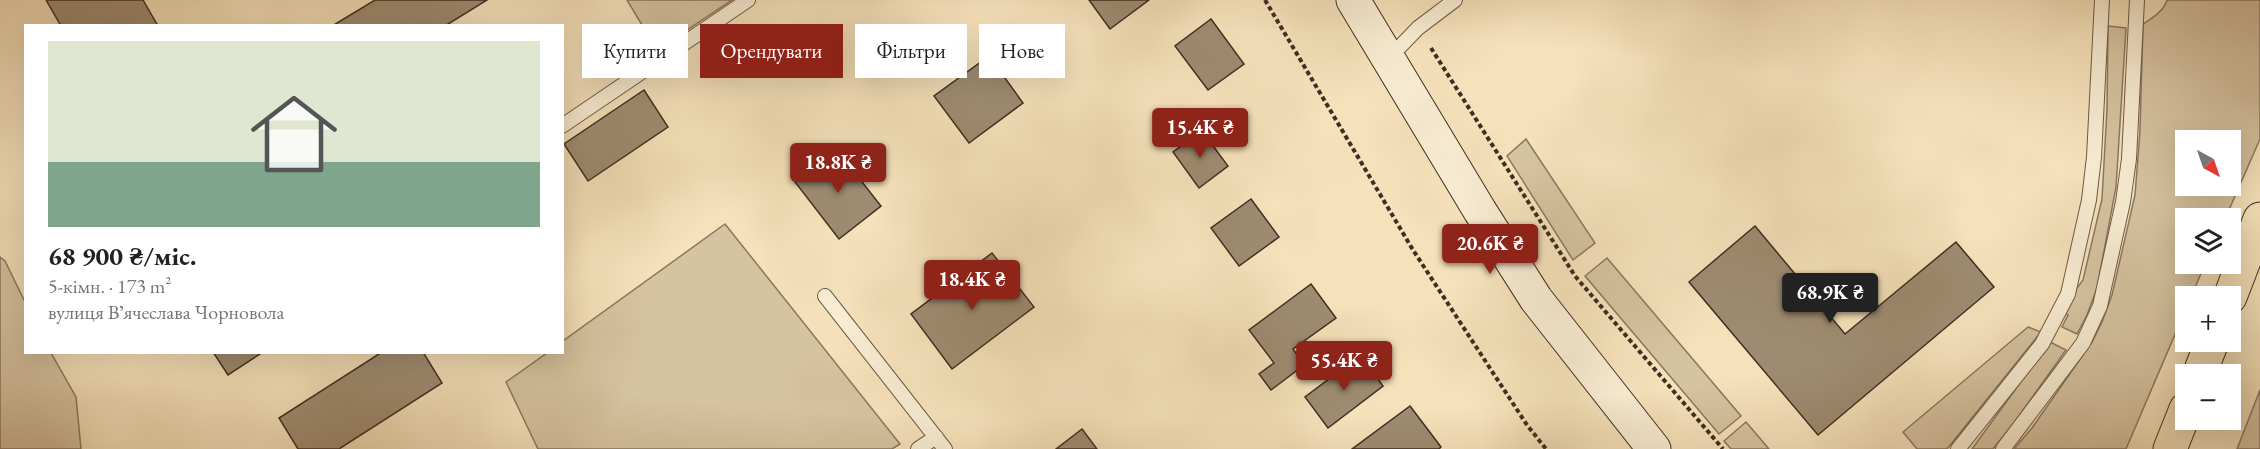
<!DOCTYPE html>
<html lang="uk">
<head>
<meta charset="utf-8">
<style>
  body { margin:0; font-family:"EB Garamond",serif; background:#f2f2f2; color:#202124; height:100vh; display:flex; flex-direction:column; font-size:22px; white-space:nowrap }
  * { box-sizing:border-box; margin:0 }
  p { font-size:20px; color:#757577 }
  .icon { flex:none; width:33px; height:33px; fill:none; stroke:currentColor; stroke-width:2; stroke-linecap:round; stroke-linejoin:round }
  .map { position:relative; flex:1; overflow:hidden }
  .sheet { position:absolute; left:24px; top:24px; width:540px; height:330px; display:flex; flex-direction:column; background:#fff; border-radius:0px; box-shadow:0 6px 24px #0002 }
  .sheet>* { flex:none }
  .top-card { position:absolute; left:582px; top:24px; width:570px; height:54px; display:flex; gap:12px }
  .needle { width:39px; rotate:140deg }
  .fabs { position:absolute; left:2175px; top:130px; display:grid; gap:12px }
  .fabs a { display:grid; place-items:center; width:66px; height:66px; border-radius:0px; background:#fff; box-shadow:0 6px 24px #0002; font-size:30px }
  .price { position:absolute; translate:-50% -51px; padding:0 14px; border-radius:6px; background:#8f2418; color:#fff; font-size:20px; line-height:39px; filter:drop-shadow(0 2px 3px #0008) }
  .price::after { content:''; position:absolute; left:50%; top:36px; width:18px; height:14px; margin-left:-9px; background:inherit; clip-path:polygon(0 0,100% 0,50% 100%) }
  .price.on { background:#222; color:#fff }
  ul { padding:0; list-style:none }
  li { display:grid; align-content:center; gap:12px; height:318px; padding:0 24px }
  li span { display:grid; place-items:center; height:186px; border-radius:0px; color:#555 }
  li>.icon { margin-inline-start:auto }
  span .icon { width:108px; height:108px; fill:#fffc; stroke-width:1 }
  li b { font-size:26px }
  .pill { padding:0 21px; border-radius:0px; background:#fff; box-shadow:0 6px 24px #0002; font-size:21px; line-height:54px }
  .pill.on { background:#8f2418; color:#fff }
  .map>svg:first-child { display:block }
</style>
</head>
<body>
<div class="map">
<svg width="2260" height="449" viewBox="0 0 2260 449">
  <rect width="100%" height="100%" fill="#f5e1ba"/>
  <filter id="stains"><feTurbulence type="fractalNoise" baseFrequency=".00333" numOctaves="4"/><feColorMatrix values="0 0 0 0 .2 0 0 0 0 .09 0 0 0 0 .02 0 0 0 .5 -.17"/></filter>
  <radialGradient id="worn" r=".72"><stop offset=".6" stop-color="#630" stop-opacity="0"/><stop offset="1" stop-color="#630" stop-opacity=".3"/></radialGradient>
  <path fill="#d6c3a0" stroke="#8b7860" stroke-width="1.5" fill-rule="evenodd" d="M 627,0 L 732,0 L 657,50 Z
    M 2167,0 L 2260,0 L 2260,139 L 2225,219 L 2186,219 L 2186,264 L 2205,264 L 2191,297 L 2186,297 L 2185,311 L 2126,449 L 2014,449 L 2032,428 L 2092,342 L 2102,322 L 2112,295 L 2135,195 L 2140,131 L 2143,24 C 2152,18 2164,11 2167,0 ZM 2186,141 L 2230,141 L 2230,186 L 2186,186 Z
    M 2108,26 L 2126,28 L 2116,187 L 2097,288 L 2087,315 L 2077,334 L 2062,327 L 2068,315 L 2060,311 L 2083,280 L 2102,199 L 2107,109 Z
    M 1526,139 L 1595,243 L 1573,260 L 1507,156 Z
    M 725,224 L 900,444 L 892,449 L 538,449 L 506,382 L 547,353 L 562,352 L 563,341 Z
    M 0,257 L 5,261 L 25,302 L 26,352 L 51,353 L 76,397 L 81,449 L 0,449 Z
    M 1607,258 L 1741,416 L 1719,434 L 1585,276 Z
    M 2028,327 L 2041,332 L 1947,449 L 1917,449 L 1903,432 Z
    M 2050,342 L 2066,350 L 2013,424 L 1993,449 L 1972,449 Z
    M 2260,390 L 2260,449 L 2237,449 Z
    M 1746,422 L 1769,449 L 1731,449 L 1724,441 Z"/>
  <path fill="#9e8b71" stroke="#402e21" stroke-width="1.5" d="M 46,0 L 143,0 L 158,26 L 61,26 Z
    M 375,0 L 487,0 L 445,26 L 332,26 Z
    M 1089,0 L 1149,0 L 1110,29 Z
    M 1211,19 L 1244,64 L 1208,90 L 1175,46 Z
    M 989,56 L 1023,103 L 969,143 L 934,96 Z
    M 644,90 L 668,127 L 588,181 L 564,144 Z
    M 1202,131 L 1228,166 L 1199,188 L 1173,152 Z
    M 837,150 L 881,206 L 839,239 L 795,182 Z
    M 1251,199 L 1279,237 L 1239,266 L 1211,228 Z
    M 1755,226 L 1845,334 L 1956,242 L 1994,287 L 1818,435 L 1689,282 Z
    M 992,253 L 1034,307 L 952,369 L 911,314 Z
    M 1311,284 L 1336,318 L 1293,349 L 1304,365 L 1271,390 L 1259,374 L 1274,363 L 1249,330 Z
    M 213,352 L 263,352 L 228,375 Z
    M 382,352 L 423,352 L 442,383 L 339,449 L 298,449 L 279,418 Z
    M 1361,355 L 1383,386 L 1328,428 L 1305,397 Z
    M 1410,406 L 1441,447 L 1439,449 L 1352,449 Z
    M 1082,429 L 1097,449 L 1056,449 Z"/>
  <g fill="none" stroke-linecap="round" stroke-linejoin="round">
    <defs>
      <path id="service" d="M 1389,58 L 1418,28 L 1455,0
        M 562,126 L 748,0
        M 825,296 L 945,449
        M 918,449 L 936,437
        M 1958,449 L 2042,344 L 2068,294 L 2089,200 L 2094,157 L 2102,0
        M 2003,449 L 2083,343 L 2100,306 L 2123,202 L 2129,159 L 2137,0"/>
      <path id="secondary" d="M 1353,0 L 1480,211 L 1536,299 L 1654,449"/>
      <path id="primary" d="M 2230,297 L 2260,219
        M 2199,375 L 2212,342
        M 2170,449 L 2186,409"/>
    </defs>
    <use href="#service" stroke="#6d5b47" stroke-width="16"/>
    <use href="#secondary" stroke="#402e21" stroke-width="35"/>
    <use href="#primary" stroke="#402e21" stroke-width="35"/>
    <path stroke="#402e21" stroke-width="4" stroke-dasharray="4.5 3" stroke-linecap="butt" d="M 1265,0 L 1413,250 L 1527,425 L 1546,449
      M 1431,48 L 1575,276 L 1723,449"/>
    <use href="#service" stroke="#f8ecd2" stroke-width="14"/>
    <use href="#secondary" stroke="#f8ecd2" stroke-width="33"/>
    <use href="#primary" stroke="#f5e1ba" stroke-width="33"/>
  </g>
  <rect width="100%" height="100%" filter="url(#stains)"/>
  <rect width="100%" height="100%" fill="url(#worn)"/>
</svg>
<div class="fabs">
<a><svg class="needle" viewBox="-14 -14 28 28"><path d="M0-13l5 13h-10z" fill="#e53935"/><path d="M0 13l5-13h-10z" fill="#757577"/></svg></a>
<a><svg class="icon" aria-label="layers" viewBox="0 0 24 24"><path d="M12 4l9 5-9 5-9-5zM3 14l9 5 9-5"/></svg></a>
<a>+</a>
<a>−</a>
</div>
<b class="price" style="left:1200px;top:159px">15.4K ₴</b>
<b class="price" style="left:838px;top:194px">18.8K ₴</b>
<b class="price" style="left:1490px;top:275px">20.6K ₴</b>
<b class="price" style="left:972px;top:311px">18.4K ₴</b>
<b class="price on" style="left:1830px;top:324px">68.9K ₴</b>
<b class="price" style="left:1344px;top:392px">55.4K ₴</b>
<div class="top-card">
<a class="pill">Купити</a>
<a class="pill on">Орендувати</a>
<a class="pill">Фільтри</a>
<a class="pill">Нове</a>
</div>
<section class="sheet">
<ul>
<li><span style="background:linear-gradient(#dfe7d0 65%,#7fa58c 0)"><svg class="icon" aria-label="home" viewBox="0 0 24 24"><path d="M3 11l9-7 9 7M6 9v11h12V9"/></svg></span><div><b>68 900 ₴/міс.</b><p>5-кімн. · 173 m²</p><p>вулиця Вʼячеслава Чорновола</p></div></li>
</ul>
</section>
</div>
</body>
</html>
